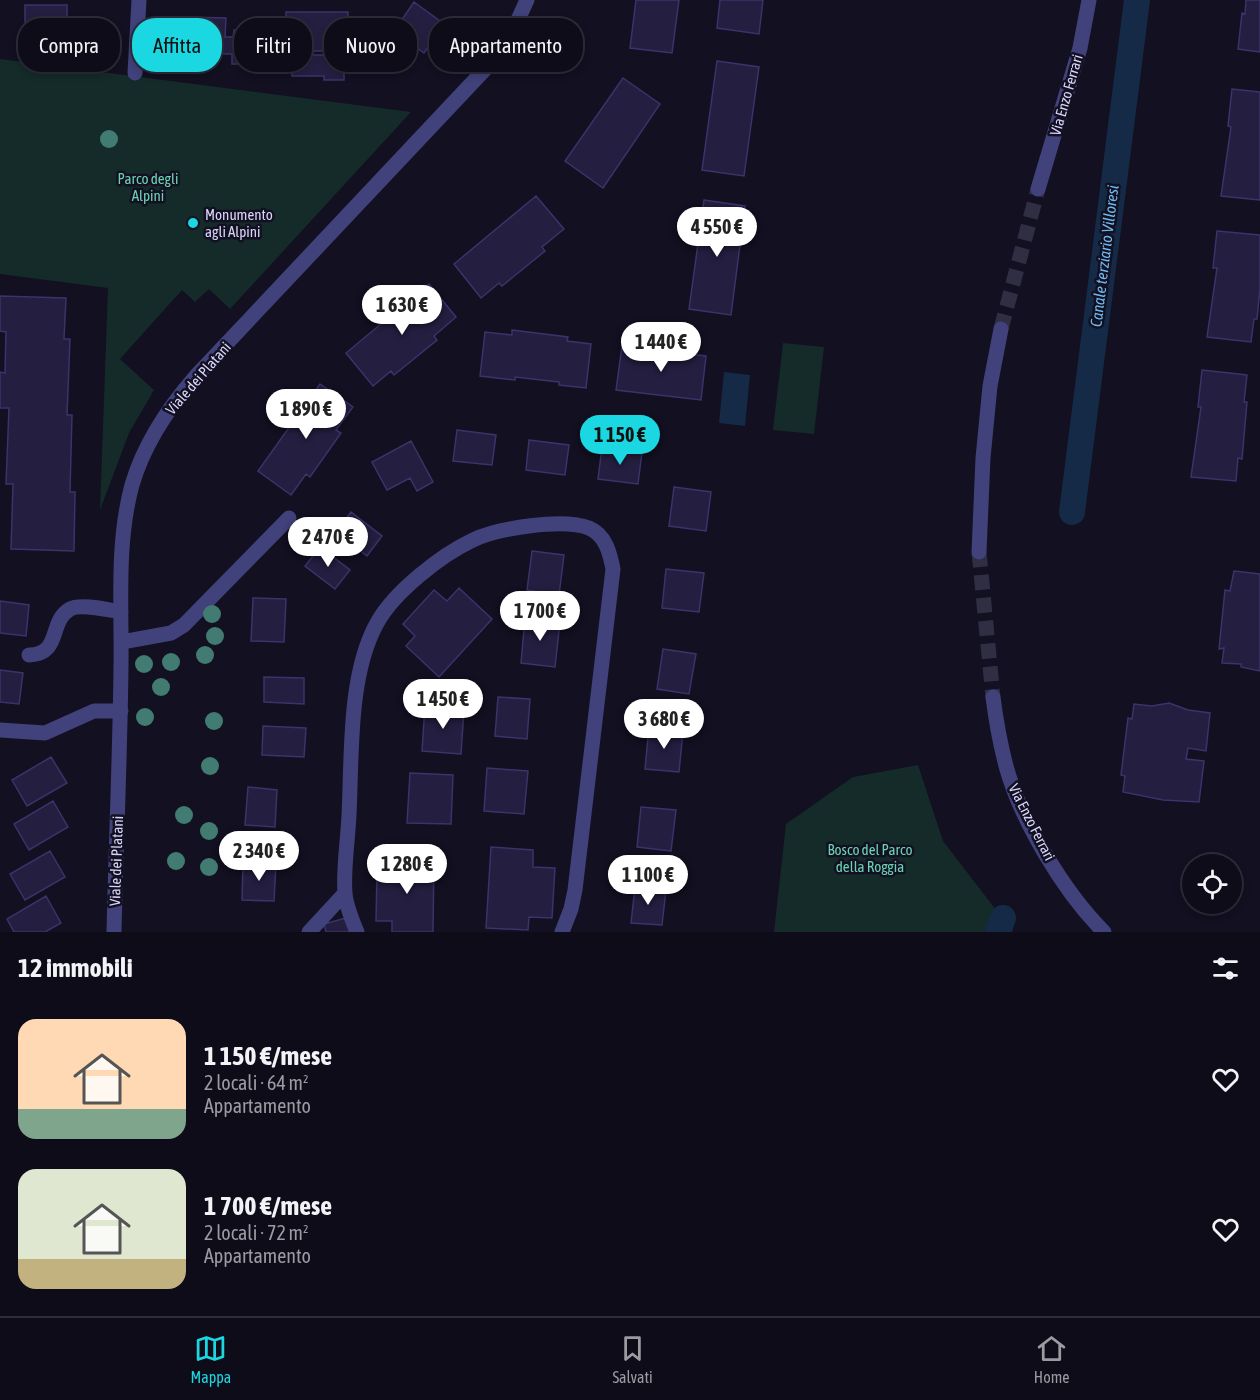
<!DOCTYPE html>
<html lang="it">
<head>
<meta charset="utf-8">
<style>
  body { margin:0; font-family:"Asap Condensed",sans-serif; background:#1c1a26; color:#f1f3f6; height:100vh; display:flex; flex-direction:column; font-size:22px; white-space:nowrap }
  * { box-sizing:border-box; margin:0 }
  p { font-size:20px; color:#9b9ba2 }
  .icon { flex:none; width:33px; height:33px; fill:none; stroke:currentColor; stroke-width:2; stroke-linecap:round; stroke-linejoin:round }
  .map { position:relative; height:932px; overflow:hidden }
  .side { display:flex; flex-direction:column; background:#0e0c19; flex:1 }
  .side>* { flex:none }
  .hud { position:absolute; left:18px; top:18px; width:600px; height:54px; display:flex; gap:12px }
  .fabs { position:absolute; left:1182px; top:854px; display:grid; gap:12px }
  .fabs a { display:grid; place-items:center; width:60px; height:60px; border-radius:50%; background:#0e0c19; box-shadow:0 3px 9px #0003,0 0 0 2px #2e2c38; font-size:30px }
  .price { position:absolute; translate:-50% -51px; padding:0 14px; border-radius:21px; background:#fff; color:#222; font-size:20px; line-height:39px; filter:drop-shadow(0 2px 3px #0008) }
  .price::after { content:''; position:absolute; left:50%; top:36px; width:18px; height:14px; margin-left:-9px; background:inherit; clip-path:polygon(0 0,100% 0,50% 100%) }
  .price.selected { background:#1ad7e2; color:#111 }
  ul { padding:0; list-style:none }
  li { display:flex; align-items:center; gap:18px; height:150px; padding:0 18px }
  li span { display:grid; place-items:center; flex:none; width:168px; height:120px; border-radius:18px; color:#555 }
  li>.icon { margin-inline-start:auto }
  span .icon { width:72px; height:72px; fill:#fffc; stroke-width:1 }
  li b { font-size:26px }
  h2 { display:flex; justify-content:space-between; align-items:center; height:72px; padding:0 18px; font-size:26px }
  .pill { padding:0 21px; border-radius:24px; background:#0e0c19; box-shadow:0 3px 9px #0003,0 0 0 2px #2e2c38; font-size:21px; line-height:54px }
  .pill.selected { background:#1ad7e2; color:#111 }
  .tab-bar { display:flex; justify-content:space-around; align-items:center; height:84px; border-top:2px solid #2e2c38; background:#0e0c19; font-size:16px; color:#9b9ba2 }
  .tab-bar a { display:grid; justify-items:center; gap:3px }
  .tab-bar .selected { color:#1ad7e2 }
  .map>svg:first-child { display:block }
</style>
</head>
<body>
<div class="map">
<svg width="1260" height="932" viewBox="0 0 1260 932">
  <rect width="100%" height="100%" fill="#121021"/>
  <path fill="#142b29" d="M 0,59 L 411,112 L 230,309 L 209,289 L 195,302 L 182,290 L 120,359 L 154,390 L 129,433 L 100,510 L 108,288 L 0,274 Z
    M 783,343 L 824,347 L 814,434 L 773,430 Z
    M 918,765 L 943,841 L 1013,932 L 774,932 L 786,824 L 853,777 Z"/>
  <path fill="#152a46" d="M 724,372 L 750,375 L 745,426 L 719,423 Z"/>
  <g fill="none" stroke-linecap="round" stroke-linejoin="round">
    <path stroke="#152a46" stroke-width="26" d="M 1072,512 L 1137,0
      M 998,932 L 1003,918"/>
  </g>
  <path fill="#241e40" stroke="#3b336a" stroke-width="1.5" d="M 636,0 L 679,0 L 672,53 L 630,48 Z
    M 720,0 L 763,0 L 759,34 L 717,28 Z
    M 1246,0 L 1260,0 L 1260,52 L 1238,49 L 1242,13 L 1245,14 Z
    M 414,2 L 444,24 L 424,53 L 394,31 Z
    M 25,5 L 67,5 L 67,38 L 25,38 Z
    M 286,12 L 348,12 L 348,51 L 286,51 Z
    M 187,17 L 226,18 L 225,37 L 233,37 L 234,30 L 248,30 L 248,64 L 232,64 L 232,54 L 187,54 Z
    M 324,50 L 344,50 L 344,80 L 324,80 L 324,76 L 292,76 L 291,51 L 313,51 L 313,55 L 324,55 Z
    M 717,61 L 759,67 L 744,176 L 702,170 Z
    M 623,78 L 660,104 L 603,188 L 565,161 Z
    M 1232,89 L 1260,92 L 1260,200 L 1221,196 L 1231,127 L 1228,126 Z
    M 536,196 L 564,229 L 542,247 L 545,251 L 502,286 L 499,283 L 481,298 L 454,264 Z
    M 704,200 L 745,206 L 731,315 L 689,309 Z
    M 1217,231 L 1260,235 L 1260,289 L 1257,319 L 1254,319 L 1251,342 L 1207,337 L 1217,268 L 1213,268 Z
    M 429,284 L 456,317 L 434,336 L 437,340 L 394,375 L 391,371 L 373,386 L 346,353 Z
    M 0,296 L 66,298 L 64,339 L 70,339 L 67,415 L 72,415 L 70,492 L 75,492 L 74,551 L 11,549 L 13,484 L 6,484 L 9,408 L 0,408 L 0,372 L 5,373 L 6,332 L 0,331 Z
    M 512,330 L 568,337 L 567,341 L 591,344 L 586,388 L 559,385 L 559,382 L 515,377 L 515,380 L 480,376 L 485,332 L 512,335 Z
    M 622,346 L 706,356 L 701,400 L 616,390 Z
    M 1202,370 L 1247,375 L 1244,402 L 1247,402 L 1242,459 L 1238,458 L 1236,481 L 1191,477 L 1201,407 L 1198,407 Z
    M 320,384 L 353,407 L 336,430 L 341,433 L 310,477 L 306,474 L 291,495 L 258,471 Z
    M 457,430 L 496,435 L 492,465 L 453,461 Z
    M 529,440 L 569,445 L 565,475 L 526,470 Z
    M 411,441 L 433,482 L 417,491 L 410,478 L 387,490 L 372,462 Z
    M 602,447 L 642,452 L 638,484 L 598,479 Z
    M 674,487 L 711,492 L 706,531 L 669,526 Z
    M 351,512 L 382,536 L 367,556 L 336,532 Z
    M 320,547 L 350,570 L 335,589 L 305,566 Z
    M 532,551 L 564,555 L 559,595 L 527,590 Z
    M 666,569 L 704,573 L 699,612 L 662,608 Z
    M 1234,571 L 1260,574 L 1260,671 L 1241,667 L 1241,664 L 1222,663 L 1224,648 L 1219,649 L 1225,590 L 1230,591 Z
    M 459,588 L 492,619 L 439,677 L 406,646 L 415,636 L 403,624 L 434,590 L 447,601 Z
    M 253,598 L 286,599 L 284,642 L 251,641 Z
    M 0,601 L 29,605 L 26,636 L 0,633 Z
    M 525,618 L 560,622 L 555,667 L 521,663 Z
    M 663,649 L 696,654 L 689,694 L 657,689 Z
    M 0,670 L 23,673 L 19,704 L 0,702 Z
    M 264,677 L 304,678 L 304,704 L 264,702 Z
    M 498,697 L 530,699 L 527,739 L 495,736 Z
    M 1169,703 L 1188,710 L 1210,713 L 1206,751 L 1188,748 L 1186,759 L 1204,761 L 1199,802 L 1163,800 L 1123,792 L 1125,776 L 1121,775 L 1128,718 L 1132,719 L 1134,704 L 1152,706 Z
    M 425,706 L 464,709 L 461,754 L 422,751 Z
    M 263,726 L 306,728 L 304,757 L 262,755 Z
    M 649,727 L 683,731 L 679,772 L 645,769 Z
    M 51,757 L 67,783 L 27,806 L 12,780 Z
    M 487,768 L 528,771 L 524,814 L 484,811 Z
    M 410,773 L 453,775 L 451,824 L 407,823 Z
    M 248,787 L 277,790 L 275,827 L 245,825 Z
    M 53,801 L 68,827 L 29,850 L 14,824 Z
    M 641,807 L 676,810 L 671,851 L 637,847 Z
    M 491,847 L 533,850 L 533,867 L 555,868 L 552,918 L 529,917 L 528,930 L 486,928 Z
    M 50,851 L 65,877 L 25,900 L 10,874 Z
    M 396,855 L 434,856 L 433,932 L 392,932 L 392,921 L 376,921 L 377,871 L 397,871 Z
    M 243,863 L 276,864 L 274,901 L 242,900 Z
    M 635,887 L 666,890 L 662,925 L 631,923 Z
    M 46,896 L 61,923 L 45,932 L 14,932 L 7,919 Z
    M 346,918 L 350,932 L 326,932 L 324,924 Z"/>
  <g fill="none" stroke-linecap="round" stroke-linejoin="round">
    <path stroke="#302e42" stroke-width="15" stroke-dasharray="15 8" stroke-linecap="butt" d="M 1001,329 L 1038,189
      M 979,552 L 993,697"/>
    <path stroke="#41417b" stroke-width="15" d="M 135,73 L 139,0
      M 1038,189 L 1080,48 L 1089,0
      M 979,552 L 983,458 L 990,386 L 1001,329
      M 122,642 L 171,633 L 184,625 L 289,518
      M 29,655 C 62,654 48,622 70,609 C 80,603 109,610 121,612
      M 993,697 C 996,721 1000,743 1006,766 C 1021,821 1064,892 1104,932
      M 0,730 L 45,733 L 94,711 L 121,711
      M 114,932 C 116,844 120,755 121,667 C 122,607 116,544 132,485 C 144,444 168,408 196,376 L 489,65 L 512,33 L 527,0
      M 309,932 L 345,893
      M 357,932 C 352,920 346,906 345,893 C 343,870 348,839 349,815 C 352,756 348,675 377,623 C 394,592 441,555 473,540 C 498,528 563,518 589,528 C 606,535 610,554 613,569 L 575,890 L 571,909 L 562,932"/>
  </g>
  <g fill="#427b71">
    <circle cx="109" cy="139" r="9"/>
    <circle cx="212" cy="614" r="9"/>
    <circle cx="215" cy="636" r="9"/>
    <circle cx="205" cy="655" r="9"/>
    <circle cx="171" cy="662" r="9"/>
    <circle cx="144" cy="664" r="9"/>
    <circle cx="161" cy="687" r="9"/>
    <circle cx="145" cy="717" r="9"/>
    <circle cx="214" cy="721" r="9"/>
    <circle cx="210" cy="766" r="9"/>
    <circle cx="184" cy="815" r="9"/>
    <circle cx="209" cy="831" r="9"/>
    <circle cx="176" cy="861" r="9"/>
    <circle cx="209" cy="867" r="9"/>
  </g>
  <circle fill="#1ad7e2" stroke="#121021" stroke-width="2" cx="193" cy="223" r="6"/>
  <g text-anchor="middle" dominant-baseline="central" stroke-width="5" stroke-linejoin="round" paint-order="stroke">
    <g font-size="15" fill="#d8d5fa" stroke="#121021">
      <text transform="translate(1066 95) rotate(-74)">Via Enzo Ferrari</text>
      <text transform="translate(198 378) rotate(-49)">Viale dei Platani</text>
      <text transform="translate(1032 822) rotate(63)">Via Enzo Ferrari</text>
      <text transform="translate(116 861) rotate(-88)">Viale dei Platani</text>
    </g>
    <g font-size="15" fill="#6ad2b3" stroke="#121021">
      <text x="148" y="178">Parco degli<tspan x="148" dy="17">Alpini</tspan></text>
      <text x="870" y="849">Bosco del Parco<tspan x="870" dy="17">della Roggia</tspan></text>
    </g>
    <g font-size="15" fill="#d8d5fa" stroke="#121021" text-anchor="start">
      <text x="205" y="214">Monumento<tspan x="205" dy="17">agli Alpini</tspan></text>
    </g>
    <g font-size="16" font-style="italic" fill="#6fb9ef" stroke="#121021">
      <text transform="translate(1104 256) rotate(-83)">Canale terziario Villoresi</text>
    </g>
  </g>
</svg>
<div class="fabs">
<a><svg class="icon" aria-label="locate" viewBox="0 0 24 24"><circle cx="12" cy="12" r="6"/><path d="M12 2v4M12 18v4M2 12h4M18 12h4"/></svg></a>
</div>
<b class="price" style="left:717px;top:258px">4 550 €</b>
<b class="price" style="left:402px;top:336px">1 630 €</b>
<b class="price" style="left:661px;top:373px">1 440 €</b>
<b class="price" style="left:306px;top:440px">1 890 €</b>
<b class="price selected" style="left:620px;top:466px">1 150 €</b>
<b class="price" style="left:328px;top:568px">2 470 €</b>
<b class="price" style="left:540px;top:642px">1 700 €</b>
<b class="price" style="left:443px;top:730px">1 450 €</b>
<b class="price" style="left:664px;top:750px">3 680 €</b>
<b class="price" style="left:259px;top:882px">2 340 €</b>
<b class="price" style="left:407px;top:895px">1 280 €</b>
<b class="price" style="left:648px;top:906px">1 100 €</b>
<div class="hud">
<a class="pill">Compra</a>
<a class="pill selected">Affitta</a>
<a class="pill">Filtri</a>
<a class="pill">Nuovo</a>
<a class="pill">Appartamento</a>
</div>
</div>
<section class="side">
<h2>12 immobili<svg class="icon" aria-label="filters" viewBox="0 0 24 24"><path d="M4 7h16M4 17h16"/><circle cx="9" cy="7" r="2"/><circle cx="15" cy="17" r="2"/></svg></h2>
<ul>
<li><span style="background:linear-gradient(#ffd9b3 75%,#7fa58c 0)"><svg class="icon" aria-label="home" viewBox="0 0 24 24"><path d="M3 11l9-7 9 7M6 9v11h12V9"/></svg></span><div><b>1 150 €/mese</b><p>2 locali · 64 m²</p><p>Appartamento</p></div><svg class="icon" aria-label="heart" viewBox="0 0 24 24"><path d="M12 20l-8-8c-3-5 5-10 8-4 3-6 11-1 8 4z"/></svg></li>
<li><span style="background:linear-gradient(#dfe7d0 75%,#c2b280 0)"><svg class="icon" aria-label="home" viewBox="0 0 24 24"><path d="M3 11l9-7 9 7M6 9v11h12V9"/></svg></span><div><b>1 700 €/mese</b><p>2 locali · 72 m²</p><p>Appartamento</p></div><svg class="icon" aria-label="heart" viewBox="0 0 24 24"><path d="M12 20l-8-8c-3-5 5-10 8-4 3-6 11-1 8 4z"/></svg></li>
</ul>
</section>
<nav class="tab-bar">
<a class="selected"><svg class="icon" aria-label="map" viewBox="0 0 24 24"><path d="M3 6l6-2 6 2 6-2v14l-6 2-6-2-6 2zM9 4v14M15 6v14"/></svg>Mappa</a>
<a><svg class="icon" aria-label="saved" viewBox="0 0 24 24"><path d="M7 4h10v16l-5-4-5 4z"/></svg>Salvati</a>
<a><svg class="icon" aria-label="home" viewBox="0 0 24 24"><path d="M3 11l9-7 9 7M6 9v11h12V9"/></svg>Home</a>
</nav>
</body>
</html>
